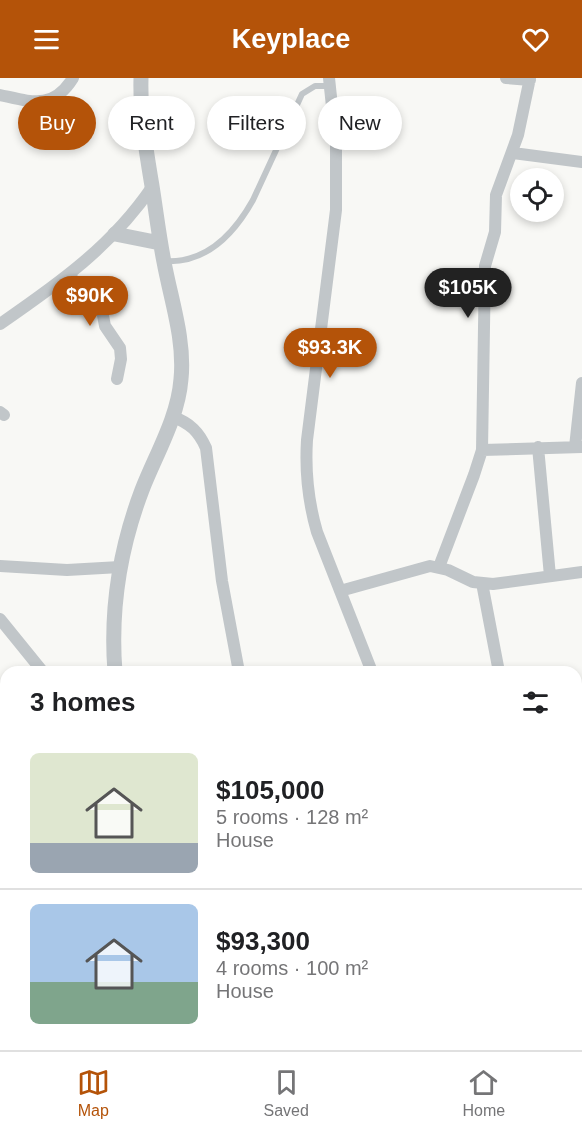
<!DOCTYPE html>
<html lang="en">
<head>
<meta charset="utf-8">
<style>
  body { margin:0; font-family:Arial,sans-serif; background:#f2f2f2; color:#202124; height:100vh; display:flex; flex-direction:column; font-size:22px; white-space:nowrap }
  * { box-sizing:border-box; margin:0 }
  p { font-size:20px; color:#757577 }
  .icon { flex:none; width:33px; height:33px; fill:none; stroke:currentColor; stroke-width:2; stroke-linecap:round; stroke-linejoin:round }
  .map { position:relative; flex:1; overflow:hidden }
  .details { position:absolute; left:0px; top:588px; width:582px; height:384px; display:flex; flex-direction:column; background:#fff; border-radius:18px 18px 0 0; box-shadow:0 3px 9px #0003 }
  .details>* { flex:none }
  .top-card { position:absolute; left:18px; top:18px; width:546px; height:54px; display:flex; gap:12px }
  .controls { position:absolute; left:510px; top:90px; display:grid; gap:12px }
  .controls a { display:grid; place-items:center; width:54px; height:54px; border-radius:50%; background:#fff; box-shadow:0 3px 9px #0003; font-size:30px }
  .price { position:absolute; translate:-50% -51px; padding:0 14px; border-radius:21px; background:#b45309; color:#fff; font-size:20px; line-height:39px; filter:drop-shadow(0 2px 3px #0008) }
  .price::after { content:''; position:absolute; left:50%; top:36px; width:18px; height:14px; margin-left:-9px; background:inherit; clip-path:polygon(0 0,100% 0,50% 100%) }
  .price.current { background:#222; color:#fff }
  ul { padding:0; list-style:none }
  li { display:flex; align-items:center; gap:18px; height:150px; padding:0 30px }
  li+li { border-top:2px solid #e0e0e0 }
  li span { display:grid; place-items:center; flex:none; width:168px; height:120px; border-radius:9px; color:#555 }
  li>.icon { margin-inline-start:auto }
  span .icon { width:72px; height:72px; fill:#fffc; stroke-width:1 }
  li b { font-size:26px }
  h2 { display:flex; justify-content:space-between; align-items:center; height:72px; padding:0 30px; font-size:26px }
  .chip { padding:0 21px; border-radius:27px; background:#fff; box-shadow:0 3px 9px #0003; font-size:21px; line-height:54px }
  .chip.current { background:#b45309; color:#fff }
  header { display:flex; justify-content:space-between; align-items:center; height:78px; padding:0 30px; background:#b45309; color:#fff; font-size:27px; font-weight:800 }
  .menu { display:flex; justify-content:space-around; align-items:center; height:84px; border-top:2px solid #e0e0e0; background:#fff; font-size:16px; color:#757577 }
  .menu a { display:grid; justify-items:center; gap:3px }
  .menu .current { color:#b45309 }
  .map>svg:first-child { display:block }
</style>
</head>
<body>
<header><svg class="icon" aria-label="menu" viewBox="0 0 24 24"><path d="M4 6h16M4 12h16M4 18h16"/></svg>Keyplace<svg class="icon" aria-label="heart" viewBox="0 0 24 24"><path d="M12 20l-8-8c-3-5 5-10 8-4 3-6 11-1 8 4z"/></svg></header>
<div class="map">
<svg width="582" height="972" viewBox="0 0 582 972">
  <rect width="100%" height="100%" fill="#f8f8f5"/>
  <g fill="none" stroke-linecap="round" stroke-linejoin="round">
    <defs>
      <path id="primary" d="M 521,966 L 528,972
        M 558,966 L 567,972
        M 132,972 L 139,966"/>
    </defs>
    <use href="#primary" stroke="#b3b9bc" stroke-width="22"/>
    <path stroke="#c1c6c9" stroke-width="6" d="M 164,183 C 206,186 234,156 253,122 L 302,16 L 315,8 L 330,8"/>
    <path stroke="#c1c6c9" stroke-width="12" d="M 329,0 L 336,66 L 336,132 L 307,362 C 305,394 308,423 317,454 L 372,594
      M 506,0 L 530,2
      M 0,17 C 32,24 53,32 73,0
      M 513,75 L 582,84
      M 68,197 L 101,227 L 105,248 L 120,270 L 121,281 L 117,301
      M 0,246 C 58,206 112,168 152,109
      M 0,334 L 4,337
      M 173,339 C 190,345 199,354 206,370 L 222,503 L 239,594
      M 538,369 L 550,498
      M 575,369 L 582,305
      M 482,372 L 582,369
      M 0,488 L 67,492 L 120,489
      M 439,489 L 474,397 L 482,372 L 485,188 L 495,154 L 496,117 L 518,57 L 530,0
      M 482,505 L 499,594
      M 340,513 L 430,488 L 448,492 L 473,504 L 493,506 L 582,494
      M 0,541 L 43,594
      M 0,679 L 6,679
      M 576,755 L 582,755
      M 0,762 L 6,771
      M 0,871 L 2,833 L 6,814
      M 0,893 L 6,912
      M 40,966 L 42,972
      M 202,972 L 205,966"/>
    <path stroke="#c1c6c9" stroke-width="15" d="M 115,156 L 160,165
      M 115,594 C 110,531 120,470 142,412 C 156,376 178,340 181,301 C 185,262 171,222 164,184 C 159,159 156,133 152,108 C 146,72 140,37 141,0
      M 576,948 L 582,943"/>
    <use href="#primary" stroke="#fff" stroke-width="20"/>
  </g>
</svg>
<div class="controls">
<a><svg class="icon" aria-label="locate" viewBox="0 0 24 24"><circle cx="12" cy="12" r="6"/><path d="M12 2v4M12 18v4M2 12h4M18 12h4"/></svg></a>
</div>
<b class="price current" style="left:468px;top:241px">$105K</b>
<b class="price" style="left:90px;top:249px">$90K</b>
<b class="price" style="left:330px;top:301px">$93.3K</b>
<div class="top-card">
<a class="chip current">Buy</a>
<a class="chip">Rent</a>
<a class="chip">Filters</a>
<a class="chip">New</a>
</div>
<section class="details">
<h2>3 homes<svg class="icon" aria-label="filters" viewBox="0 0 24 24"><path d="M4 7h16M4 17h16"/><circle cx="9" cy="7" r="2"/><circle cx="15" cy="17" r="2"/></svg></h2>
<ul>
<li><span style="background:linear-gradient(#dfe7d0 75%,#9aa5b1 0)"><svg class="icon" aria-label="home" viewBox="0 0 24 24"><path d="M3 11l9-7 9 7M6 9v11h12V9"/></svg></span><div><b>$105,000</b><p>5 rooms · 128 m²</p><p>House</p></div></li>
<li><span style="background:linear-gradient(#a9c7e8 65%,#7fa58c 0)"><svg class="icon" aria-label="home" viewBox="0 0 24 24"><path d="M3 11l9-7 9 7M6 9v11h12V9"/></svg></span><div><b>$93,300</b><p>4 rooms · 100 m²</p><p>House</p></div></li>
</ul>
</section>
</div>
<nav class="menu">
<a class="current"><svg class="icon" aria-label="map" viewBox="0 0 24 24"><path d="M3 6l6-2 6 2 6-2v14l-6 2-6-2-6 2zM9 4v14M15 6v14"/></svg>Map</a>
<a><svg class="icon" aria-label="saved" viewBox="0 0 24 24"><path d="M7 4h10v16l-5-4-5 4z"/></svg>Saved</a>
<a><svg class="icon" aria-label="home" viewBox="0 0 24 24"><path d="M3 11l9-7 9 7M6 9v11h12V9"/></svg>Home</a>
</nav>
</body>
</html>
